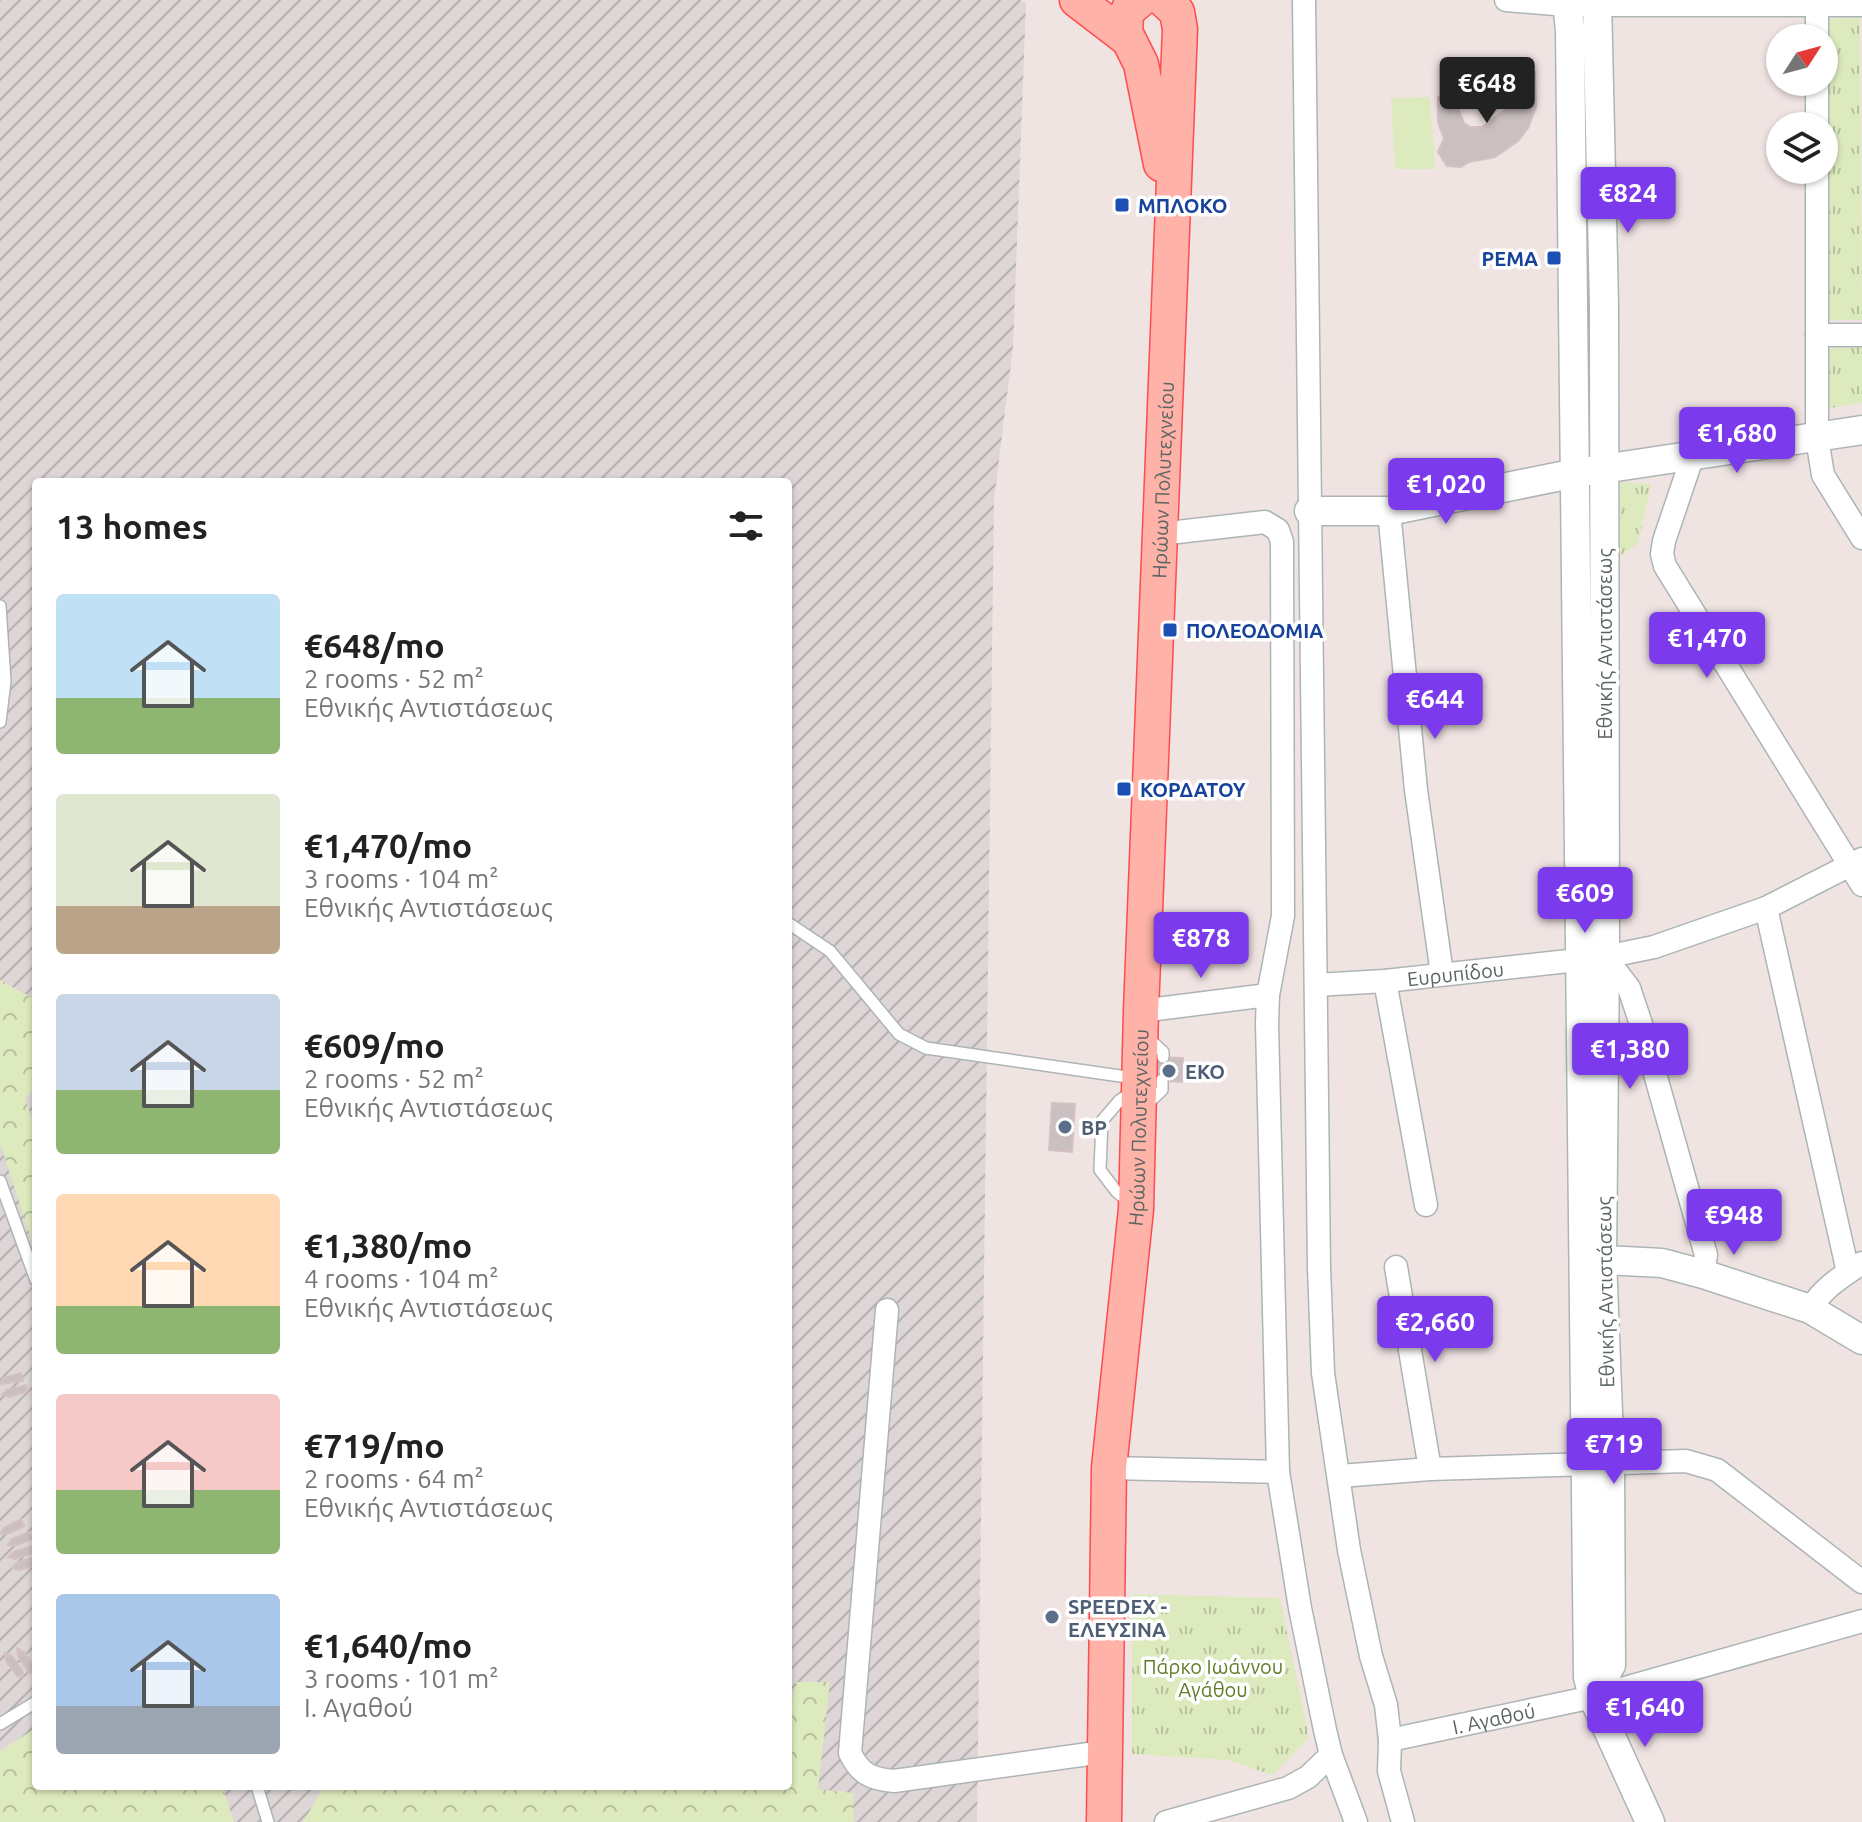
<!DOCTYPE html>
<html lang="en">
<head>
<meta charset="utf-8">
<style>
  body { margin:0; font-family:Ubuntu,sans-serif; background:#f6f6f6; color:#222; height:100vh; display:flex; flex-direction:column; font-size:30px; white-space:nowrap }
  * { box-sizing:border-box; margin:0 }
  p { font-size:26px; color:#767676 }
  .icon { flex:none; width:44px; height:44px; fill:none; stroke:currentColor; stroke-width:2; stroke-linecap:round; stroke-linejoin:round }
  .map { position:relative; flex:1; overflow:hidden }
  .details { position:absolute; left:32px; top:478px; width:760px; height:1312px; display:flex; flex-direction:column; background:#fff; border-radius:8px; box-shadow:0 2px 6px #0004 }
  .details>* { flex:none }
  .needle { width:52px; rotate:54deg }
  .controls { position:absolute; left:1766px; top:24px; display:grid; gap:16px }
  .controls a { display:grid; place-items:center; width:72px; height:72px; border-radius:50%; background:#fff; box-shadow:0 2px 6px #0004; font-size:40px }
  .price { position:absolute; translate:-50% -68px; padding:0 18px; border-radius:8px; background:#7c3aed; color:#fff; font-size:26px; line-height:52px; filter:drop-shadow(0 2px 4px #0008) }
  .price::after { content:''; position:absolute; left:50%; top:48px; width:24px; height:18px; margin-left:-12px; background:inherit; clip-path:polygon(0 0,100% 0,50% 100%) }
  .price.active { background:#222; color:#fff }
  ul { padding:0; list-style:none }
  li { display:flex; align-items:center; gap:24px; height:200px; padding:0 24px }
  li span { display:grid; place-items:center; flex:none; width:224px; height:160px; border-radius:8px; color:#555 }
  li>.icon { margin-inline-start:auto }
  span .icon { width:96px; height:96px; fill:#fffc; stroke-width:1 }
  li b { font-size:34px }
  h2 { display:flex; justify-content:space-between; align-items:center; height:96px; padding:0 24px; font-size:34px }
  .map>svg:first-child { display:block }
</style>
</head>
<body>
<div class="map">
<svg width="1862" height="1822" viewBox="0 0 1862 1822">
  <defs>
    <pattern id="industrial-furrows" width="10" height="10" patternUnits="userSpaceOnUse" patternTransform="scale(2)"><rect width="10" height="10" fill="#ded6d6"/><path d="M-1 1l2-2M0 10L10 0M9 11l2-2" fill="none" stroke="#b7b1b1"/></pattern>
    <pattern id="grass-tufts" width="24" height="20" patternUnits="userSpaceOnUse" patternTransform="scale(2)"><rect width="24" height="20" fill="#ddeabd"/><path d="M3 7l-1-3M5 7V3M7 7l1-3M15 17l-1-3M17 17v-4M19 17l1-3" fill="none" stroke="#b6c19d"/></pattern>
    <pattern id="forest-crowns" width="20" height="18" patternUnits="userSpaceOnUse" patternTransform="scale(2)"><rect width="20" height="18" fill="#ddeabd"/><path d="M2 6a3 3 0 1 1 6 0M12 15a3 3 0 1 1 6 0" fill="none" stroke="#b6c19d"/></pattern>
  </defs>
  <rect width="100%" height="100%" fill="#f0e4e3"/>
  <path fill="url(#industrial-furrows)" fill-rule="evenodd" d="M 0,0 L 1020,0 L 1026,3 L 1013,347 L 994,500 L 977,1822 L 0,1822 ZM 36,482 L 788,482 L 788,1786 L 36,1786 Z"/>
  <path fill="url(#grass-tufts)" d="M 1860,18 L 1862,320 L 1828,320 L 1829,19 Z
    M 1862,347 L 1862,403 L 1825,409 L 1826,349 Z
    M 1620,482 L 1651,484 L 1638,544 L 1618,557 Z
    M 1132,1594 L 1280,1598 L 1309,1738 L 1273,1775 L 1227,1760 L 1132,1754 Z"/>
  <path fill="url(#forest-crowns)" d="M 0,980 L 36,1000 L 36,1087 L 25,1100 L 36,1128 L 36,1253 L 0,1144 Z
    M 796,1682 L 830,1682 L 818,1789 L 853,1793 L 854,1822 L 303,1822 L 324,1786 L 788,1786 L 788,1701 L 792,1701 Z
    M 36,1728 L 36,1786 L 222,1786 L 234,1822 L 0,1822 L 0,1751 Z"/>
  <path fill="#ddeabd" d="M 1430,97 L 1435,169 L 1395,169 L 1391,98 Z"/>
  <path fill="#cbc0c1" stroke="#d5c1c1" stroke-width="2" d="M 1535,72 L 1536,107 L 1528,128 L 1518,141 L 1495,157 L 1469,162 L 1461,167 L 1447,166 L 1438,152 L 1444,139 L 1438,122 L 1438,97 L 1460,101 L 1459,110 L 1464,123 L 1470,127 L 1482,127 L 1506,109 L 1508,98 L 1500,95 L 1499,85 Z
    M 1155,1057 L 1183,1058 L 1182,1082 L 1154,1080 Z
    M 1052,1103 L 1075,1104 L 1072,1152 L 1049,1150 Z
    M 21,1373 L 23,1381 L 0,1384 L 3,1378 Z
    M 26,1385 L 27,1392 L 9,1397 L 2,1395 L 7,1390 Z
    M 21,1519 L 24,1526 L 7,1534 L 0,1534 L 4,1528 Z
    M 29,1532 L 32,1539 L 15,1546 L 8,1545 L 12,1539 Z
    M 31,1546 L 33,1553 L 15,1559 L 8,1557 L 13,1552 Z
    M 36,1557 L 36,1565 L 19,1570 L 12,1568 L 18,1562 Z
    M 17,1648 L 24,1652 L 35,1668 L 34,1673 L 28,1672 L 18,1656 Z
    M 5,1653 L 12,1656 L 23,1672 L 22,1677 L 17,1676 L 6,1661 Z"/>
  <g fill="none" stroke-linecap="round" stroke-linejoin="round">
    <defs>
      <path id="service" d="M 0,606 L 5,681 L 0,722
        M 788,923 L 830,951 L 899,1034 L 926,1048 L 1134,1078
        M 1148,1038 L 1163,1052 L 1163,1057
        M 1146,1105 L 1162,1090 L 1162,1080
        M 0,1181 L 36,1280
        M 1129,1202 L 1116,1191 L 1100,1170 L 1102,1121 L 1119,1101 L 1132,1092
        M 0,1724 L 36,1702
        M 257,1786 L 268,1822"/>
      <g id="minor">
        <path d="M 1304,0 L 1319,1268 L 1323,1373 L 1349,1550 L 1371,1656 L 1386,1705 L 1390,1740 L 1389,1771 L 1403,1822"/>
        <path d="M 1506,0 L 1567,5 L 1862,5"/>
        <path d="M 1817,0 L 1817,38"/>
        <path d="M 1817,126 L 1817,82"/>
        <path d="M 1817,170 L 1817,438 L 1823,475 L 1862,538"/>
        <path d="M 1817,335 L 1862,335"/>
        <path d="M 1693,455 L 1664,541 L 1662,554 L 1665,566 L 1862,885"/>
        <path d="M 1389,511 L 1416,790 L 1442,974"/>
        <path d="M 1160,534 L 1265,522 L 1278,530 L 1282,542 L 1283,916 L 1268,995 L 1267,1024 L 1278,1472 L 1300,1608 L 1325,1730 L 1331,1755 L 1356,1822"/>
        <path d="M 1766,908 L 1848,1272"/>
        <path d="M 1605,957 L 1629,988 L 1641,1024 L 1706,1255 L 1703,1274"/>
        <path d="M 1385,981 L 1426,1205"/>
        <path id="s1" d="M 1316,985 L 1385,981 L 1605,957 L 1654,947 L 1766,908 L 1862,859"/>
        <path d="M 1141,1011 L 1268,995"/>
        <path d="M 1396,1267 L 1430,1469"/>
        <path d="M 1810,1309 C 1823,1288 1841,1277 1862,1263"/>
        <path d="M 887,1310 L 850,1753 C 860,1774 871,1779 894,1781 L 1103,1752"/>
        <path d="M 1109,1468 L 1278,1472"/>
        <path d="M 1340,1476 L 1430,1469 L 1686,1461 L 1717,1470 L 1862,1582"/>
        <path id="s2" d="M 1390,1740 L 1593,1697 L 1862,1621"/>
        <path d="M 1166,1822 L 1288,1788 L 1308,1777 L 1331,1755"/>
      </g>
      <path id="tertiary" d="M 1567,0 L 1570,31 L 1588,1677 L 1593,1697 L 1650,1822
        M 1309,511 L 1389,511 L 1576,473 L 1862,430
        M 1586,1259 L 1662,1263 L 1703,1274 L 1810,1309 L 1862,1340
        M 1593,1697 L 1611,1665 L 1610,1463 L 1602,1259 L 1605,957 L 1604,304 L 1597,0"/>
      <g id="primary">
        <path d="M 1077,0 L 1128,39"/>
        <path d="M 1140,0 L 1129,9 L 1126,16 L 1125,32 L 1141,64 L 1161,164"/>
        <path id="s3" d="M 1104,1822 L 1109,1468 L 1136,1209 L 1141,1011 L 1180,29 L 1177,12 L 1164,0"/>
      </g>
    </defs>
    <use href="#service" stroke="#acb5b4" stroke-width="14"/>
    <use href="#minor" stroke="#acb5b4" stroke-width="25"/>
    <use href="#tertiary" stroke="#acb5b4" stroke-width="31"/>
    <use href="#primary" stroke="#ff4c4e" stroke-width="37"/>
    <use href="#service" stroke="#fff" stroke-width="11"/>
    <use href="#minor" stroke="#fff" stroke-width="22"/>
    <use href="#tertiary" stroke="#fff" stroke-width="28"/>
    <use href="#primary" stroke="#ffb2a8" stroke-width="34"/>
  </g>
  <g fill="#1a4fb4" stroke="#fff" stroke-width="3">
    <rect x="1114" y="197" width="16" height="16" rx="4"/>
    <rect x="1546" y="250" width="16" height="16" rx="4"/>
    <rect x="1162" y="622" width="16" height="16" rx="4"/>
    <rect x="1116" y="781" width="16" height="16" rx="4"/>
  </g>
  <g fill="#5c6f8a" stroke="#fff" stroke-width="3">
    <circle cx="1169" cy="1071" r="8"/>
    <circle cx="1065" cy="1127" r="8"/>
    <circle cx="1052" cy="1617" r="8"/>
  </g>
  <g text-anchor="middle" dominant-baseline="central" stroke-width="7" stroke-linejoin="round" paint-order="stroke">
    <g font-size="20" font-weight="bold" fill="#164399" stroke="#fff" text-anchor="start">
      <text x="1138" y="205">ΜΠΛΟΚΟ</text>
      <text x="1538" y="258" text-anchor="end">ΡΕΜΑ</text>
      <text x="1186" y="630">ΠΟΛΕΟΔΟΜΙΑ</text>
      <text x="1140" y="789">ΚΟΡΔΑΤΟΥ</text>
    </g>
    <g font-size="20" fill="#5b6564" stroke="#fff">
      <text stroke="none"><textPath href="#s3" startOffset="1344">Ηρώων Πολυτεχνείου</textPath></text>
      <text transform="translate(1604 644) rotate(-90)">Εθνικής Αντιστάσεως</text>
      <text stroke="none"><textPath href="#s1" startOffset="140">Ευρυπίδου</textPath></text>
      <text stroke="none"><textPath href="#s3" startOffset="696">Ηρώων Πολυτεχνείου</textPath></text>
      <text transform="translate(1605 1292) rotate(-91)">Εθνικής Αντιστάσεως</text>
      <text stroke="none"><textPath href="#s2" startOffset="106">Ι. Αγαθού</textPath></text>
    </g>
    <g font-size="20" font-weight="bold" fill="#4e5e75" stroke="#fff" text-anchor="start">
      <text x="1185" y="1071">EKO</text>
      <text x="1081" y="1127">BP</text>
      <text x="1068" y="1606">SPEEDEX -<tspan x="1068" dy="23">ΕΛΕΥΣΙΝΑ</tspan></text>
    </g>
    <g font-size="20" fill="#637e2a" stroke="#fff">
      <text x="1213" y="1666">Πάρκο Ιωάννου<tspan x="1213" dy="23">Αγάθου</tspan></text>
    </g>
  </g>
</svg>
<div class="controls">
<a><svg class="needle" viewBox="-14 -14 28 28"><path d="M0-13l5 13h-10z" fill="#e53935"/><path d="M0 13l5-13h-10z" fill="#767676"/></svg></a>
<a><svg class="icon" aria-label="layers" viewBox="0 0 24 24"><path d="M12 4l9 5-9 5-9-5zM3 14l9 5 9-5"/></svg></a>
</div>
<b class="price active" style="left:1487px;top:125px">€648</b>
<b class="price" style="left:1628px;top:235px">€824</b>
<b class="price" style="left:1737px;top:475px">€1,680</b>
<b class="price" style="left:1446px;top:526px">€1,020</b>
<b class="price" style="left:1707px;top:680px">€1,470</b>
<b class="price" style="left:1435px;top:741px">€644</b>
<b class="price" style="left:1585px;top:935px">€609</b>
<b class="price" style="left:1201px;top:980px">€878</b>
<b class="price" style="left:1630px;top:1091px">€1,380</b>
<b class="price" style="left:1734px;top:1257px">€948</b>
<b class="price" style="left:1435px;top:1364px">€2,660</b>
<b class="price" style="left:1614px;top:1486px">€719</b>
<b class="price" style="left:1645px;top:1749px">€1,640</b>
<section class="details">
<h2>13 homes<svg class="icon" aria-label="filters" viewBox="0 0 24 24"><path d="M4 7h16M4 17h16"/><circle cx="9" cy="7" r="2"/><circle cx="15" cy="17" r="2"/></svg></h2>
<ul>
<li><span style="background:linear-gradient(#bfe0f5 65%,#8fb573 0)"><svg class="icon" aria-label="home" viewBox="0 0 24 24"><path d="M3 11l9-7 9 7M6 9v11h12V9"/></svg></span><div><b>€648/mo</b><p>2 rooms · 52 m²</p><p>Εθνικής Αντιστάσεως</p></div></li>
<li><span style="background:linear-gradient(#dfe7d0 70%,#b9a48a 0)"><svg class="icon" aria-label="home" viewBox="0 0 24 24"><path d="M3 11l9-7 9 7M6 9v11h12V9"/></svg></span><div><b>€1,470/mo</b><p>3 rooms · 104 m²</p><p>Εθνικής Αντιστάσεως</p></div></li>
<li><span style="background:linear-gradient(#c9d6e8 60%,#8fb573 0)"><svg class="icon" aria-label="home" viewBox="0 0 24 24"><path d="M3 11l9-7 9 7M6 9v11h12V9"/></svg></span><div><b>€609/mo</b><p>2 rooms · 52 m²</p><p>Εθνικής Αντιστάσεως</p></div></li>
<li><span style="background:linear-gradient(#ffd9b3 70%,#8fb573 0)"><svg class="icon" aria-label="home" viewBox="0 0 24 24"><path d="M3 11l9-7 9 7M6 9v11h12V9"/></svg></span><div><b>€1,380/mo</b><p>4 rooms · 104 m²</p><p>Εθνικής Αντιστάσεως</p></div></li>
<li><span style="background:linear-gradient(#f6c9c9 60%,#8fb573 0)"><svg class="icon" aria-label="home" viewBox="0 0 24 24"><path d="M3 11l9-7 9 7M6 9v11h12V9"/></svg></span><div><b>€719/mo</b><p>2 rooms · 64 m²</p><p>Εθνικής Αντιστάσεως</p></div></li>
<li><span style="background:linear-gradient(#a9c7e8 70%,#9aa5b1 0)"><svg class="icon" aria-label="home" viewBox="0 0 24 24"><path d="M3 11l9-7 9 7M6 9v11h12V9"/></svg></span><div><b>€1,640/mo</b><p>3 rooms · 101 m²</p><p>Ι. Αγαθού</p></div></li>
</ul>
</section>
</div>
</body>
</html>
